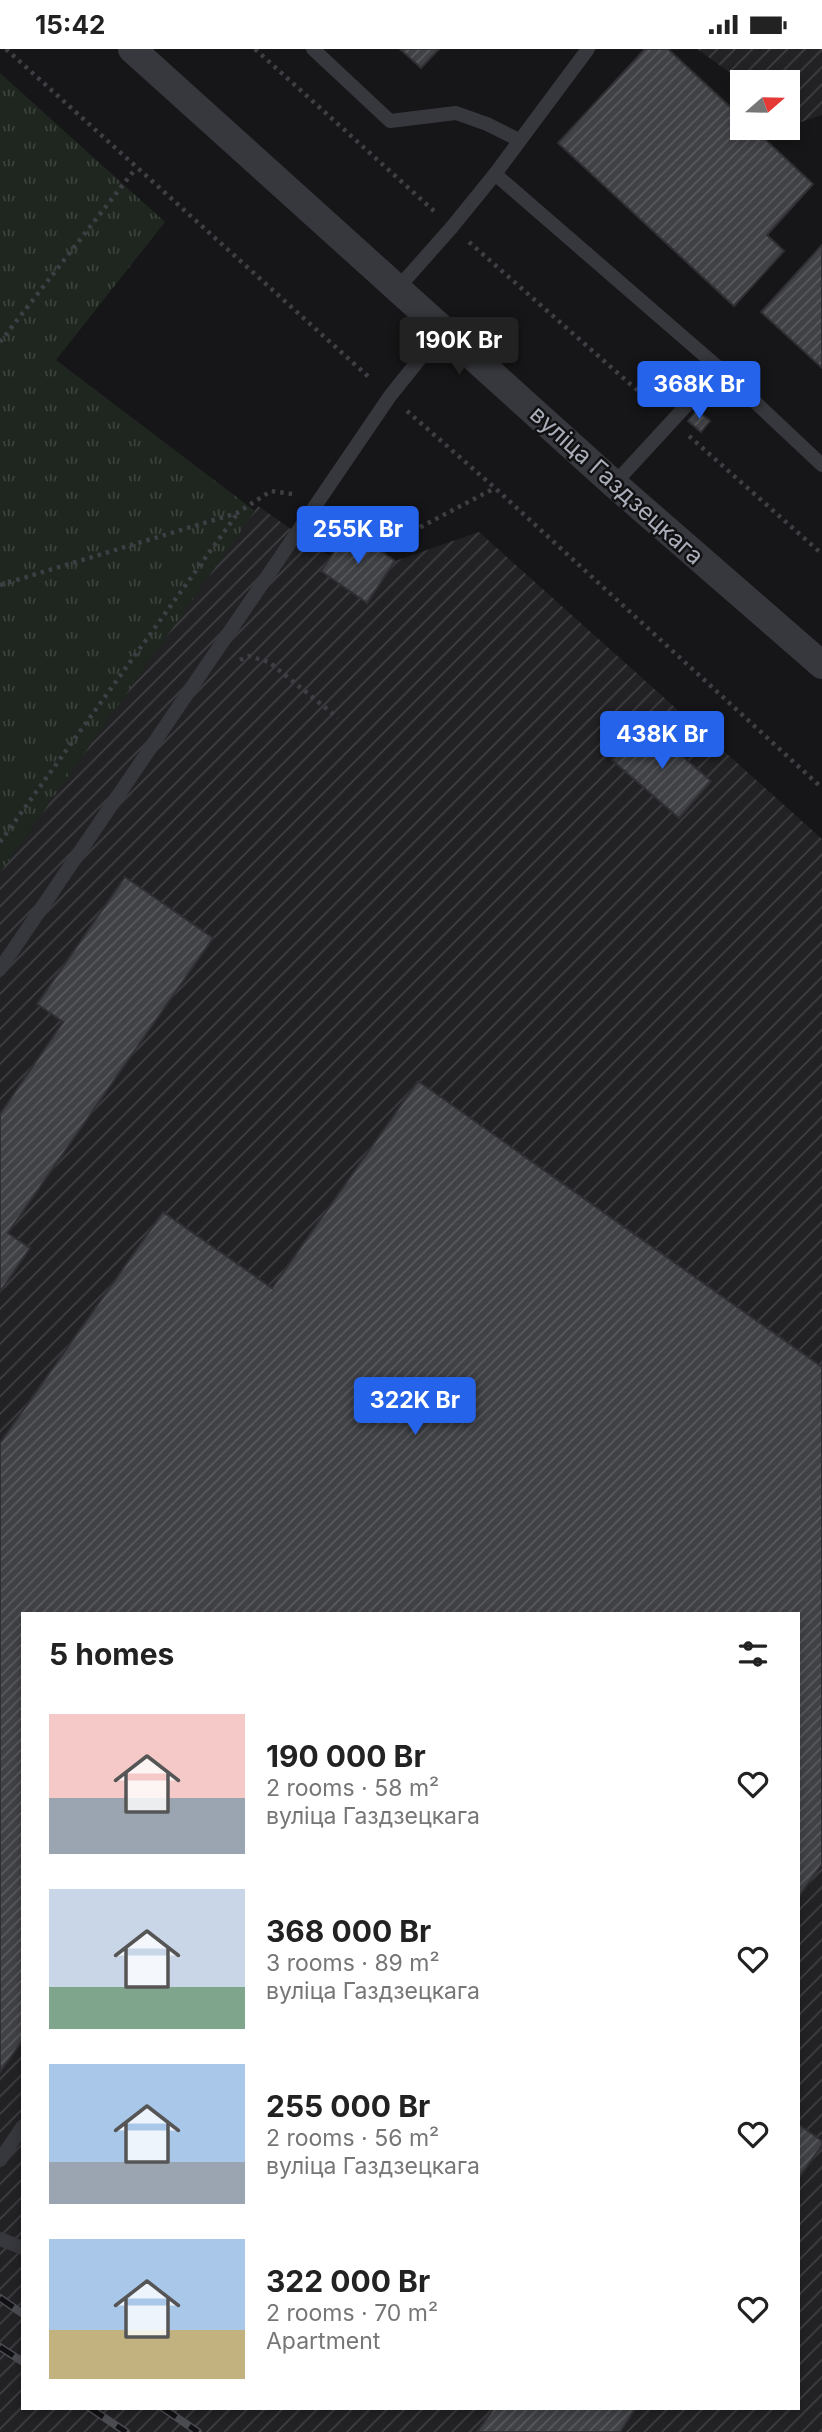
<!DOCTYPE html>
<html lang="en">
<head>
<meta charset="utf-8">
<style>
  body { margin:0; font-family:Inter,sans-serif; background:#f2f2f2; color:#222; height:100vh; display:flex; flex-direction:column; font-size:26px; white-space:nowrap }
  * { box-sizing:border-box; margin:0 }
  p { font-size:23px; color:#767676 }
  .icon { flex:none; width:38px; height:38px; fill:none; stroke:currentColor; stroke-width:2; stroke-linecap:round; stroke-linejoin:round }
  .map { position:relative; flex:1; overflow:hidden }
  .drawer { position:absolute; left:21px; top:1563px; width:779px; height:798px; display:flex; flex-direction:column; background:#fff; border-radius:0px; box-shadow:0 4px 10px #0003 }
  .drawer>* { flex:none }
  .needle { width:46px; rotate:70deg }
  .controls { position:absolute; left:730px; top:21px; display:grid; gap:14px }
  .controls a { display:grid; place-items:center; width:70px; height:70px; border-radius:0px; background:#fff; box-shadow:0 4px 10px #0003; font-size:35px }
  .price { position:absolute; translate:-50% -60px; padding:0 16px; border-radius:7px; background:#2563eb; color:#fff; font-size:23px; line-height:46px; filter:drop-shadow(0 2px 4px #0008) }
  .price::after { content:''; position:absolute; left:50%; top:42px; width:21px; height:16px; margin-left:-10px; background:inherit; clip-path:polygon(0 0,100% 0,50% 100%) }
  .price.on { background:#222; color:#fff }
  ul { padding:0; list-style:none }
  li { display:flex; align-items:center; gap:21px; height:175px; padding:0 28px }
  li span { display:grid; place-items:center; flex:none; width:196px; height:140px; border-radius:0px; color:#555 }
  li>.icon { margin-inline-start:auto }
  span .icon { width:84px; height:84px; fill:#fffc; stroke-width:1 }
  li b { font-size:30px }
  h2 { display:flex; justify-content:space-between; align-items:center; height:84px; padding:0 28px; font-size:30px }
  .status { display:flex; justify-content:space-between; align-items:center; height:49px; padding:0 35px; background:#fff; direction:ltr }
  .status svg { height:19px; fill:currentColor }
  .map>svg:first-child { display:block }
</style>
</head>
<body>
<div class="status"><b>15:42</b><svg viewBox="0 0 49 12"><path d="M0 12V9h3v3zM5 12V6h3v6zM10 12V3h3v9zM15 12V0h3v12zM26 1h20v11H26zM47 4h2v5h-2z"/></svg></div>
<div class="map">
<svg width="822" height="2383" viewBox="0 0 822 2383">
  <defs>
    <pattern id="industrial-furrows" width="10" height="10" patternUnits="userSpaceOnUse" patternTransform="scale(1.75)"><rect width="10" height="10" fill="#222225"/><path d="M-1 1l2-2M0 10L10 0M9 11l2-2" fill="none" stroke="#3f3f43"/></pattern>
    <pattern id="grass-tufts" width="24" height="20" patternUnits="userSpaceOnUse" patternTransform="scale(1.75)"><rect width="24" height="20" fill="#1e261f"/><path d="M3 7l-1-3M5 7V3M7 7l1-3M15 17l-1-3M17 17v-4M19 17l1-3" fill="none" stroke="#3c433d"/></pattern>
    <pattern id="building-hatch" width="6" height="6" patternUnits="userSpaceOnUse" patternTransform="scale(1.75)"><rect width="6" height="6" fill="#404145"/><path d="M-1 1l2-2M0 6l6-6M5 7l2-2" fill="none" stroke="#595a5e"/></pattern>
  </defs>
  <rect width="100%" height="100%" fill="#161618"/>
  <path fill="url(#industrial-furrows)" fill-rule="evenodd" d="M 697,0 L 822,0 L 822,66 L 798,74 L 788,66 L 788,33 L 743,33 Z
    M 258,457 L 331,508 L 395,512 L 479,483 L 822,790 L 822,2383 L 0,2383 L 0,824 ZM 23,1564 L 798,1564 L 798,2359 L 23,2359 Z"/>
  <path fill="url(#grass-tufts)" d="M 0,24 L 165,173 L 56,311 L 255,462 L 0,824 Z"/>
  <path fill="url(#building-hatch)" stroke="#303034" stroke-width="2" d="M 400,0 L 439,0 L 421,19 Z
    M 645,0 L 668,0 L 742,69 L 742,79 L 753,79 L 813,135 L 767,186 L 784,202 L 734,257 L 558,94 Z
    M 822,196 L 822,319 L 761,263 Z
    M 697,361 L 710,372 L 701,383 L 688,372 Z
    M 350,480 L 395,512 L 367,554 L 321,522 Z
    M 644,674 L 711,732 L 679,769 L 612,711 Z
    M 125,828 L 213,889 L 8,1184 L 30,1199 L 0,1243 L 0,1065 L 63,973 L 37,955 Z
    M 418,1032 L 822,1318 L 822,1815 L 798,1849 L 798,1564 L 23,1564 L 23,1991 L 0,2023 L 0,1394 L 163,1163 L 272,1239 Z
    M 798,2075 L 822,2092 L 822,2096 L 798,2130 Z
    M 494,2359 L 636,2359 L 620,2383 L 477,2383 Z"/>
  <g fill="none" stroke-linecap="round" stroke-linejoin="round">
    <path stroke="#3d3f44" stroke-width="4.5" stroke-dasharray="3.5 5" stroke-linecap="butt" d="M 6,0 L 371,330
      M 255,0 L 434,162
      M 469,193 L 654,356
      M 0,293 L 136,119
      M 407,362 L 495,439 L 822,739
      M 689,387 L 822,505
      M 340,462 L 390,494 L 495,439
      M 0,536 L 237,464 L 271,442 L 293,445
      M 240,611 L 249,607 L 269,613 L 338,669
      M 0,793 L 237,465"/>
    <path stroke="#37383d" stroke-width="14" d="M 313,0 L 390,72 L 456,64 L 487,75 L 519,91
      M 495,125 L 720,320 L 614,435
      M 398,239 L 452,178 L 495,125 L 588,0
      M 720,320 L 822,416
      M 0,920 L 390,347 L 443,281
      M 0,2111 L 23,2077
      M 0,2190 L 23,2199"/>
    <path stroke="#37383d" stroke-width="28" d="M 132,0 L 614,435 L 822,616"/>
    <defs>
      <path id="rail" d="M 0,2249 L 23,2265
        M 0,2298 L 23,2313
        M 90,2359 L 126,2383
        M 163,2359 L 198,2383"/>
    </defs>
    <use href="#rail" stroke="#4a4c52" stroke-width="8"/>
    <use href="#rail" stroke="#111113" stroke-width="5" stroke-dasharray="16" stroke-linecap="butt"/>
  </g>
  <g text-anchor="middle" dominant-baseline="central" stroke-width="5" stroke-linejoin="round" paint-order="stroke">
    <g font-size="24" fill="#a8adb8" stroke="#111113">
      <text transform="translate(617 436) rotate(42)">вуліца Газдзецкага</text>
    </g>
  </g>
</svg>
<div class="controls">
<a><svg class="needle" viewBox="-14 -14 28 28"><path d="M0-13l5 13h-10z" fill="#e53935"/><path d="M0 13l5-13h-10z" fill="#767676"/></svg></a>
</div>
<b class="price on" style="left:459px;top:328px">190K Br</b>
<b class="price" style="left:699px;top:372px">368K Br</b>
<b class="price" style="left:358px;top:517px">255K Br</b>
<b class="price" style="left:662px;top:722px">438K Br</b>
<b class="price" style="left:415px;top:1388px">322K Br</b>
<section class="drawer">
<h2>5 homes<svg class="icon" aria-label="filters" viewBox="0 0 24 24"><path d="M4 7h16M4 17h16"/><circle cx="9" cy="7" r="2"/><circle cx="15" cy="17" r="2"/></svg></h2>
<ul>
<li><span style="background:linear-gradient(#f6c9c9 60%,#9aa5b1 0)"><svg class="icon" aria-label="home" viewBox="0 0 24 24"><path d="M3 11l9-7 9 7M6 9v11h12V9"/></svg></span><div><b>190 000 Br</b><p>2 rooms · 58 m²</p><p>вуліца Газдзецкага</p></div><svg class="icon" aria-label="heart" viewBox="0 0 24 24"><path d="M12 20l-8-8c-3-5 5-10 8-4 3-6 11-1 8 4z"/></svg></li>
<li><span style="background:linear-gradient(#c9d6e8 70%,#7fa58c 0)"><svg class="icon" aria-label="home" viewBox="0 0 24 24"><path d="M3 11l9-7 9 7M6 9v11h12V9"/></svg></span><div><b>368 000 Br</b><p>3 rooms · 89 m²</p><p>вуліца Газдзецкага</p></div><svg class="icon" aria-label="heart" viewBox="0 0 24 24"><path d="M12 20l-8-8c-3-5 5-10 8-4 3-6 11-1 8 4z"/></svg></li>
<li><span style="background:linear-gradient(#a9c7e8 70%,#9aa5b1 0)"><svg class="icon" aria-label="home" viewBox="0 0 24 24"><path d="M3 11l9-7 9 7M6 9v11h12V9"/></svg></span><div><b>255 000 Br</b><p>2 rooms · 56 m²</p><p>вуліца Газдзецкага</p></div><svg class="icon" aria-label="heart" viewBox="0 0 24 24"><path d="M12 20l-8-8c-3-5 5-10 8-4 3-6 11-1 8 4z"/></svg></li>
<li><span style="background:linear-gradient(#a9c7e8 65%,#c2b280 0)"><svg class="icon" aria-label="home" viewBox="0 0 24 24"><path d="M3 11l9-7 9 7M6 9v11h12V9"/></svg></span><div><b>322 000 Br</b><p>2 rooms · 70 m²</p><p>Apartment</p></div><svg class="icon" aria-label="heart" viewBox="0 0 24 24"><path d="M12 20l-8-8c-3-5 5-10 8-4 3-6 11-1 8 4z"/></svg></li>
</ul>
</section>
</div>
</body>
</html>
